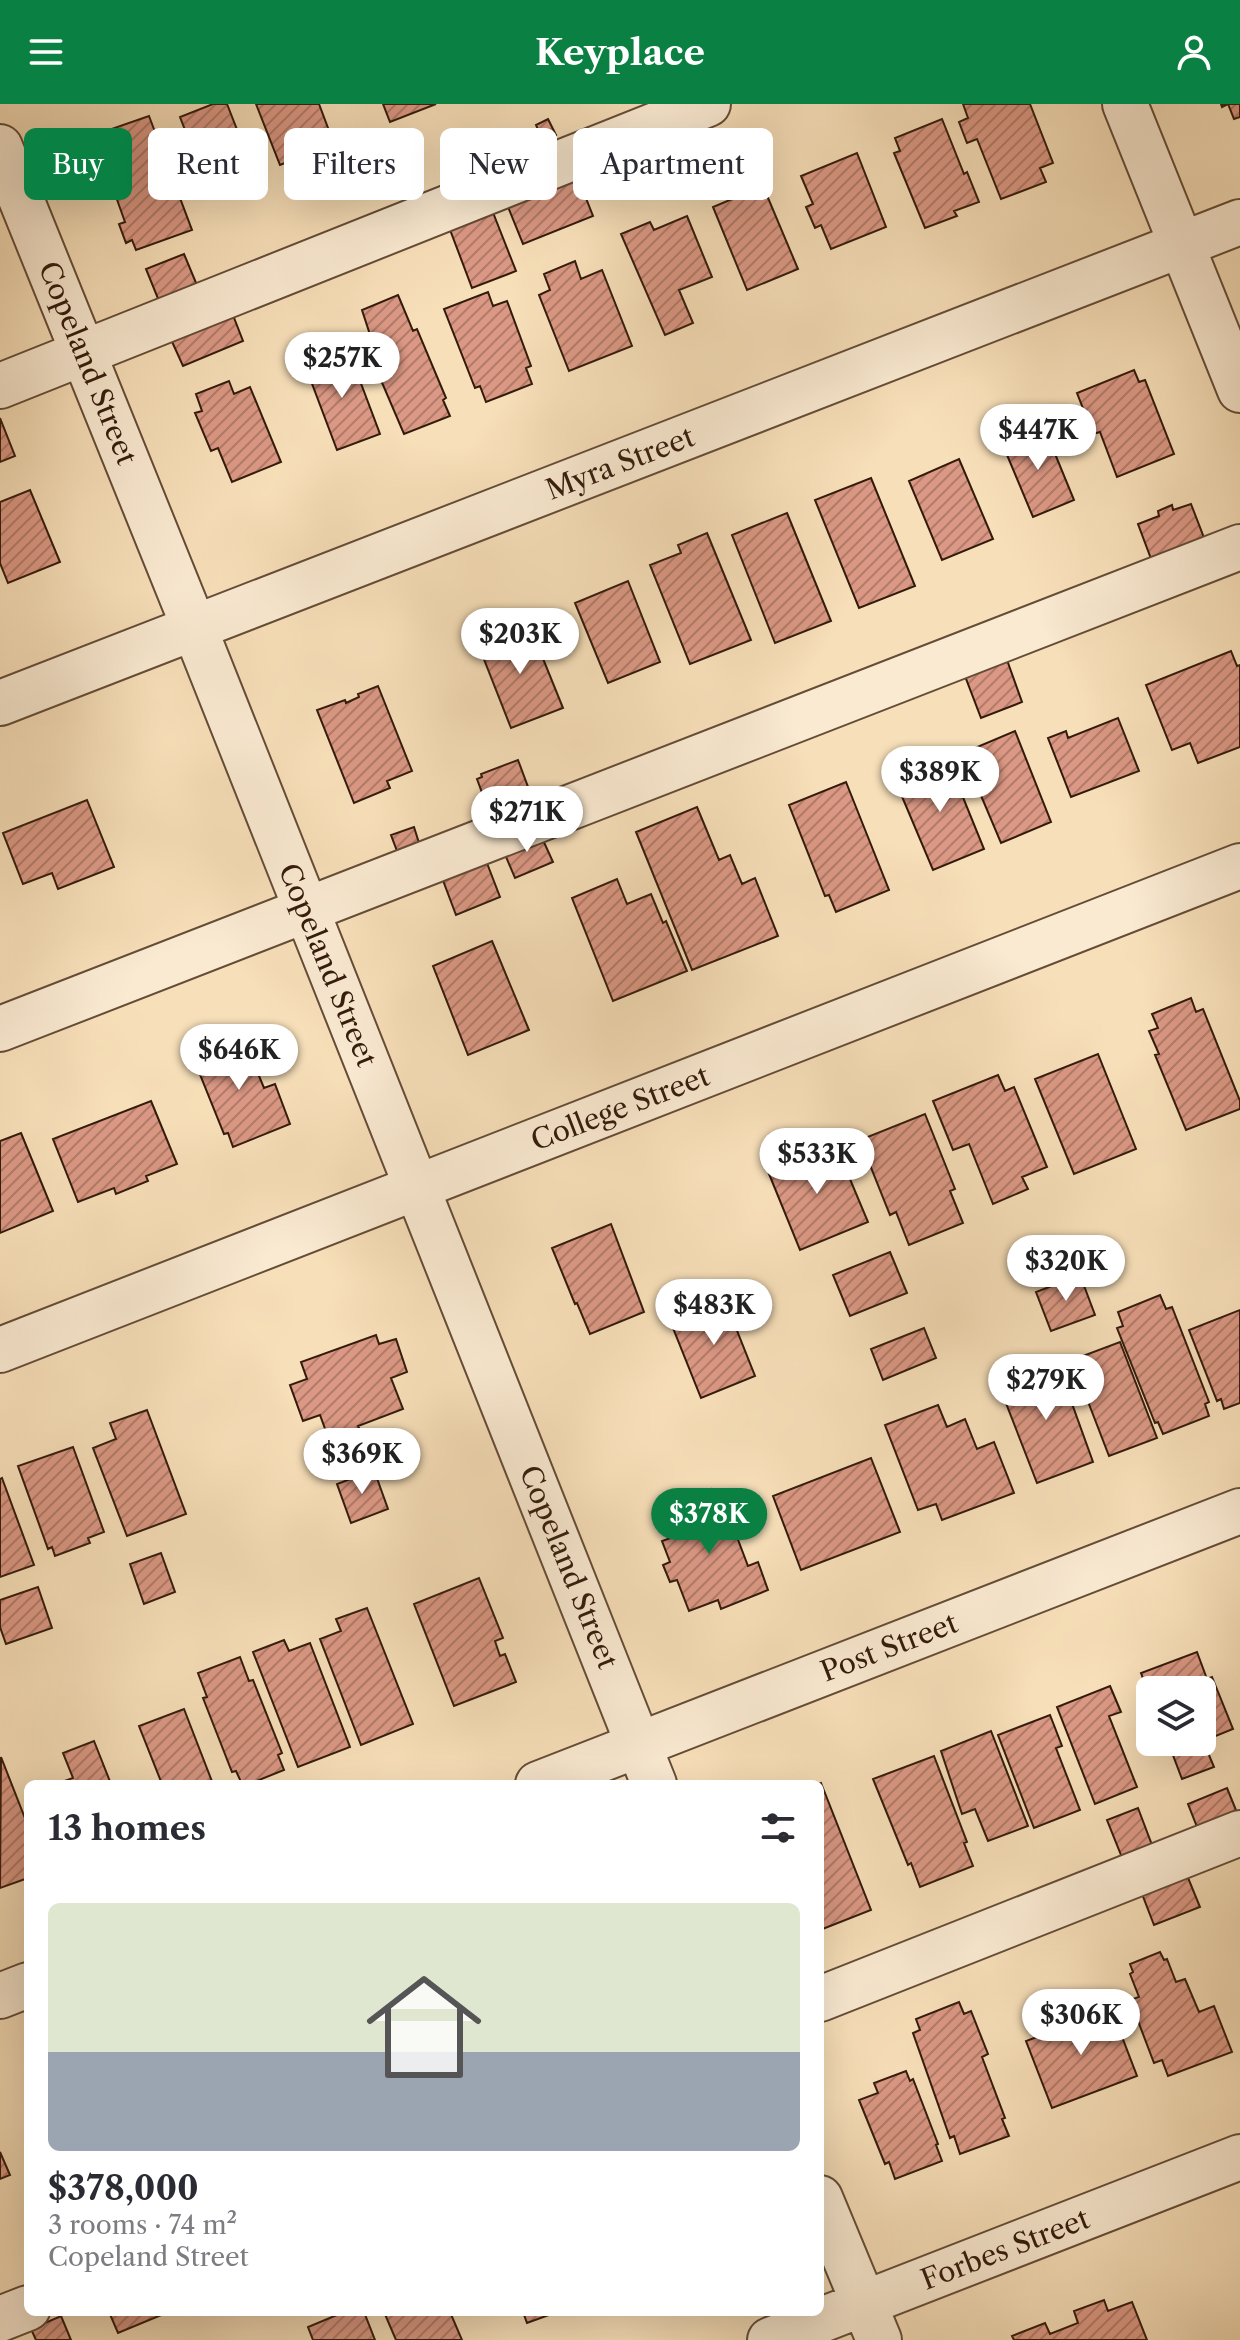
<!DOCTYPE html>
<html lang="en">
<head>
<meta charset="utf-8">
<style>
  body { margin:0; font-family:"Libre Caslon Text",serif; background:#f7f7f7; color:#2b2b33; height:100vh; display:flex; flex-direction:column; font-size:30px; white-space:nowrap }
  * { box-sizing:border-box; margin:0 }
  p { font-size:26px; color:#7c7c81 }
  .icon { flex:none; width:44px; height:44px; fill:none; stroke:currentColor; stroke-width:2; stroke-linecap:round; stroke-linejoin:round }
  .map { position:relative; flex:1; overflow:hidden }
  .side { position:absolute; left:24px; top:1676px; width:800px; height:536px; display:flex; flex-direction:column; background:#fff; border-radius:12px; box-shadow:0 8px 32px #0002 }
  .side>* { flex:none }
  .banner { position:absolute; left:24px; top:24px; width:800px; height:72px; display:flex; gap:16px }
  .tools { position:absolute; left:1136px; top:1572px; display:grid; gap:16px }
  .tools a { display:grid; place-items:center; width:80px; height:80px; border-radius:12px; background:#fff; box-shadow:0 8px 32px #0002; font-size:40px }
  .price { position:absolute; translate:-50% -68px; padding:0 18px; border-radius:28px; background:#fff; color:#222; font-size:26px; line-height:52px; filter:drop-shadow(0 2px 4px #0008) }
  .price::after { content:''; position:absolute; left:50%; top:48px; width:24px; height:18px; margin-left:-12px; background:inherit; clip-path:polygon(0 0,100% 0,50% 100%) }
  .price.selected { background:#0b8043; color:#fff }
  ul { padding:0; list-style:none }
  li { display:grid; align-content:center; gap:16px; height:424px; padding:0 24px }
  li span { display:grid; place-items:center; height:248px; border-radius:12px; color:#555 }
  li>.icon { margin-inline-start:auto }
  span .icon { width:144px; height:144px; fill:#fffc; stroke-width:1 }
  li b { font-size:34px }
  h2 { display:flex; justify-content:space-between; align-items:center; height:96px; padding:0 24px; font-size:34px }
  .pill { padding:0 28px; border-radius:12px; background:#fff; box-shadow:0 8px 32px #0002; font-size:28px; line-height:72px }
  .pill.selected { background:#0b8043; color:#fff }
  header { display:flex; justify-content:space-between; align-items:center; height:104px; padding:0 24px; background:#0b8043; color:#fff; font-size:36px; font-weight:700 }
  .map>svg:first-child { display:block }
</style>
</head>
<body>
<header><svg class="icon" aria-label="menu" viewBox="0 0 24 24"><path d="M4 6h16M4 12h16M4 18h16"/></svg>Keyplace<svg class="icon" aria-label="person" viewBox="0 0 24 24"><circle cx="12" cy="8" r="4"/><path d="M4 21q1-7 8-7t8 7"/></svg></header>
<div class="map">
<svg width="1240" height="2236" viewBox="0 0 1240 2236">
  <defs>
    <pattern id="building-hatch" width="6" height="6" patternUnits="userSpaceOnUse" patternTransform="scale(2)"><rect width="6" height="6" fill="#db9884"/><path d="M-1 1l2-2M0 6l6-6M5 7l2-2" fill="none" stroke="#b27b6a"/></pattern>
  </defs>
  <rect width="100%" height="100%" fill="#f7dfb9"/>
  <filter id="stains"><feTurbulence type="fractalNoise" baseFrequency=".0025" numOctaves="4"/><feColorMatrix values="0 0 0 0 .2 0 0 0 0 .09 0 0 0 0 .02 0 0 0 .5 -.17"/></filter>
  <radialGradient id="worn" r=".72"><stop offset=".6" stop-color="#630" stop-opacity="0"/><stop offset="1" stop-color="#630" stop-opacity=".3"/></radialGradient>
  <path fill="url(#building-hatch)" stroke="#331b0c" stroke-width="2" d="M 213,0 L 227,0 L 252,64 L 207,82 L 180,13 Z
    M 256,0 L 319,0 L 334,40 L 280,61 Z
    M 383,0 L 436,0 L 390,18 Z
    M 963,0 L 1030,0 L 1053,59 L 1040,64 L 1046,78 L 1001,95 L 977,35 L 967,39 L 959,18 L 968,14 Z
    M 1221,0 L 1240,0 L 1240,13 L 1234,15 L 1228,0 L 1222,3 Z
    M 149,12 L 192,126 L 136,146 L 132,136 L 126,139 L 119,120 L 125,118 L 94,31 Z
    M 548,15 L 556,31 L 543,37 L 536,21 Z
    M 942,15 L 964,70 L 967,68 L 979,98 L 954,107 L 957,112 L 925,124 L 894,49 L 900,47 L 895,34 Z
    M 857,49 L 886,123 L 831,145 L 821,121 L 815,124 L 806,103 L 813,100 L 801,72 Z
    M 576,69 L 593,112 L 523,140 L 506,98 Z
    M 763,82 L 798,165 L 747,186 L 713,103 Z
    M 492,106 L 516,167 L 472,184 L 449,123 Z
    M 687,112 L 712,173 L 679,186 L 693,219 L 665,231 L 621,130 L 650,118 L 654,126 Z
    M 184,150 L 199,186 L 161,202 L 146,165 Z
    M 575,157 L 581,175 L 602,166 L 632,242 L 569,267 L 539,191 L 550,186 L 544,170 Z
    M 488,188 L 493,202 L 507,197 L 531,262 L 526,264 L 532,280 L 486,298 L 480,282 L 475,284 L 444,205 Z
    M 398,191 L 413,227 L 417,225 L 446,294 L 443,296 L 450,312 L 404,330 L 368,246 L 374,243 L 362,206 Z
    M 231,206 L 243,237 L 183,262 L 169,231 Z
    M 348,245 L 380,330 L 337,346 L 305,261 Z
    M 1134,266 L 1139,278 L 1145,276 L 1174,350 L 1117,373 L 1100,328 L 1093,330 L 1077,289 Z
    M 229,277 L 234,290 L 250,283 L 281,358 L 232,378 L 218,344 L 211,347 L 195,309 L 202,307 L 196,290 Z
    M 0,314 L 15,352 L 0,358 Z
    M 1044,323 L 1074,396 L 1033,413 L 1002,339 Z
    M 959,355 L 993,435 L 942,456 L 909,377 Z
    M 871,374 L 915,482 L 859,504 L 815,396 Z
    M 30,386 L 60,458 L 8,479 L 0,459 L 0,398 Z
    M 1191,400 L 1206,439 L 1153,460 L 1138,420 L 1159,412 L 1158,407 L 1172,401 L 1173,406 Z
    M 787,409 L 831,517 L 775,539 L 732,431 Z
    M 707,429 L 751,536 L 690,560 L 650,461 L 681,449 L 678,441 Z
    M 628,477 L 660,558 L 608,579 L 575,499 Z
    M 529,520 L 563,604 L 511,624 L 478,540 Z
    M 1231,547 L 1237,562 L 1240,561 L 1240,643 L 1198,659 L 1190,639 L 1172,646 L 1146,581 Z
    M 1007,556 L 1022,598 L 981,614 L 965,572 Z
    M 378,582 L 412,667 L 387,677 L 390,684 L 354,699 L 317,606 L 345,596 L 346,599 L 359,593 L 358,590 Z
    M 1118,614 L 1139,667 L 1071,693 L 1048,634 L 1066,627 L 1068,634 Z
    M 1015,627 L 1051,718 L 1001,739 L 963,649 Z
    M 947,654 L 984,745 L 933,766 L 895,676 Z
    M 518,656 L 534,699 L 497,712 L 490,692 L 484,694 L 477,675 L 482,673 L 481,670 Z
    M 846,678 L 889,786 L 836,808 L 829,791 L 825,792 L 789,701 Z
    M 87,696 L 114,763 L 58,785 L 52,769 L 23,780 L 3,729 Z
    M 697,703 L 719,756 L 730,751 L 742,780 L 755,774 L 778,832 L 692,866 L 636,728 Z
    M 414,723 L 419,739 L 397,747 L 391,731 Z
    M 538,725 L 553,758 L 515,774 L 501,741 Z
    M 485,754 L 500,793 L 456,811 L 441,771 Z
    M 617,775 L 627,800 L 651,790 L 663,819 L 666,817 L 687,867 L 613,897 L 572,794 Z
    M 492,837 L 529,926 L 468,951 L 433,862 Z
    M 1191,894 L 1196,908 L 1203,905 L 1240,997 L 1240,1005 L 1186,1026 L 1155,951 L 1159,950 L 1149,927 L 1158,924 L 1152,910 Z
    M 233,931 L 239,946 L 247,943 L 264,984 L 275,980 L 290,1020 L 233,1043 L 228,1029 L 224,1030 L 197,963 L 201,961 L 195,946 Z
    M 1098,950 L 1136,1045 L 1074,1070 L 1035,975 Z
    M 998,971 L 1005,987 L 1014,983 L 1047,1063 L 1022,1073 L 1028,1085 L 993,1100 L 969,1040 L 953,1046 L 933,997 Z
    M 151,997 L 177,1060 L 146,1072 L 148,1077 L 116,1090 L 114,1084 L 78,1098 L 53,1035 Z
    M 925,1010 L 955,1085 L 950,1087 L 963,1119 L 909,1141 L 896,1108 L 890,1111 L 860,1036 Z
    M 21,1029 L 53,1107 L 0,1129 L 0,1037 Z
    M 834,1037 L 868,1118 L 800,1146 L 767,1065 Z
    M 611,1120 L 644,1208 L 590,1230 L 577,1199 L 575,1200 L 552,1144 Z
    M 890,1148 L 907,1189 L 850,1212 L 833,1171 Z
    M 1080,1171 L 1095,1211 L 1051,1227 L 1036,1188 Z
    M 1160,1191 L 1166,1205 L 1172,1203 L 1209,1298 L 1205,1300 L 1209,1312 L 1163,1330 L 1158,1318 L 1155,1319 L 1117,1224 L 1123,1222 L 1118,1208 Z
    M 739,1196 L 746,1214 L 734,1219 L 755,1272 L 701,1294 L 671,1219 L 725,1197 L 726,1200 Z
    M 1240,1206 L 1240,1299 L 1224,1305 L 1221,1295 L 1217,1297 L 1189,1226 Z
    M 924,1224 L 936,1254 L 883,1276 L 871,1245 Z
    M 376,1231 L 379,1240 L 396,1235 L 407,1268 L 391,1274 L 403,1305 L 358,1322 L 362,1330 L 341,1337 L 338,1329 L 328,1333 L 320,1311 L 303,1317 L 290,1281 L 307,1275 L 301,1258 Z
    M 1120,1238 L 1157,1334 L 1109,1352 L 1072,1256 Z
    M 1029,1260 L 1032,1270 L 1051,1262 L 1056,1275 L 1062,1272 L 1093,1358 L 1037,1379 L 1004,1294 L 1010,1292 L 1003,1271 Z
    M 938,1301 L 947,1323 L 965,1315 L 977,1345 L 994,1338 L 1014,1389 L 942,1416 L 936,1400 L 918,1406 L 885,1321 Z
    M 147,1306 L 186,1410 L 127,1432 L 93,1344 L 116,1335 L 110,1319 Z
    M 73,1343 L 104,1428 L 88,1434 L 90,1439 L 55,1452 L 52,1443 L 48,1445 L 18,1362 Z
    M 871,1354 L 900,1428 L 801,1466 L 773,1392 Z
    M 374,1366 L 388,1405 L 351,1419 L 337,1380 Z
    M 2,1374 L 34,1461 L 0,1473 L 0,1375 Z
    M 711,1385 L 723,1414 L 729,1412 L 748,1462 L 758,1458 L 768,1486 L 721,1505 L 718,1496 L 689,1507 L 677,1476 L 670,1478 L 663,1461 L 670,1458 L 662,1437 L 679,1431 L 668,1401 Z
    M 161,1449 L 175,1488 L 144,1500 L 130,1460 Z
    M 479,1474 L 503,1534 L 495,1537 L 500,1552 L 505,1550 L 516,1578 L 454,1602 L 414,1500 Z
    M 38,1483 L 52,1524 L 6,1540 L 0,1523 L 0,1496 Z
    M 367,1504 L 413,1620 L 361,1641 L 320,1535 L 341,1527 L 336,1515 Z
    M 284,1536 L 289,1547 L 310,1539 L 350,1643 L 298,1663 L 253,1548 Z
    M 1197,1548 L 1207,1575 L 1212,1573 L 1233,1625 L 1203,1637 L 1214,1663 L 1182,1675 L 1168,1638 L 1202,1638 L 1202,1586 L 1150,1586 L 1150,1593 L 1141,1569 Z
    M 240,1553 L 249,1577 L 253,1576 L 282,1649 L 278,1651 L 284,1666 L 249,1680 L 242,1680 L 236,1667 L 232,1668 L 203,1594 L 207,1593 L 198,1569 Z
    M 1110,1582 L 1121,1608 L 1109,1612 L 1137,1683 L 1095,1700 L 1057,1603 Z
    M 184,1605 L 213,1680 L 162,1680 L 139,1622 Z
    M 1050,1611 L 1062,1642 L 1056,1644 L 1080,1706 L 1034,1724 L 998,1631 Z
    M 991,1627 L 1028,1722 L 988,1737 L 975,1705 L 962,1710 L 941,1647 Z
    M 94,1637 L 111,1680 L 56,1680 L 73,1674 L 63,1649 Z
    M 934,1652 L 967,1738 L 964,1739 L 973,1762 L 920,1783 L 911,1759 L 908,1761 L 873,1675 Z
    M 1,1653 L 28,1722 L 28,1774 L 0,1784 Z
    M 821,1679 L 871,1806 L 820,1826 L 818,1680 Z
    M 1227,1684 L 1240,1716 L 1201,1733 L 1188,1700 Z
    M 1138,1704 L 1155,1749 L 1125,1761 L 1107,1716 Z
    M 1184,1764 L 1200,1803 L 1154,1821 L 1139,1782 Z
    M 1160,1848 L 1164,1856 L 1167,1855 L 1176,1878 L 1185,1875 L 1199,1908 L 1214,1902 L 1232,1948 L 1168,1972 L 1162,1956 L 1154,1959 L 1130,1896 L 1139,1893 L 1130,1870 L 1133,1868 L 1130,1860 Z
    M 959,1898 L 964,1910 L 971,1907 L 988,1950 L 982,1953 L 1005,2014 L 1002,2015 L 1009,2032 L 960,2050 L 954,2032 L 950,2034 L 913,1929 L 920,1926 L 916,1915 Z
    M 1111,1904 L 1137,1972 L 1052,2004 L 1026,1937 L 1064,1923 L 1060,1915 L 1084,1906 L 1087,1914 Z
    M 906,1967 L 910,1977 L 913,1975 L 938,2040 L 936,2041 L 942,2057 L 895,2075 L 889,2058 L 885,2060 L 859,1996 L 878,1989 L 874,1979 Z
    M 0,2048 L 10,2071 L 0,2075 Z
    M 1104,2196 L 1108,2207 L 1132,2198 L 1147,2236 L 1014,2236 L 1012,2232 L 1045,2219 L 1050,2230 L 1078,2219 L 1074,2207 Z
    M 109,2208 L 166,2208 L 166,2209 L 118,2229 Z
    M 344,2208 L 364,2208 L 375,2236 L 313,2236 L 308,2223 Z
    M 384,2208 L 450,2208 L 462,2236 L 396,2236 Z
    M 523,2208 L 557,2208 L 527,2219 Z
    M 61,2212 L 71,2236 L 36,2236 L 31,2225 Z"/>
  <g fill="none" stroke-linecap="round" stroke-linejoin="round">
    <defs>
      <path id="minor" d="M 1125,0 L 1240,286
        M 0,43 L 194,523 L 654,1680
        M 0,282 L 708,0
        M 0,599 L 1240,118
        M 0,925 L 1240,443
        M 0,1246 L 1240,762
        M 538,1680 L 1240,1407
        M 0,1892 L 28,1881
        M 820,1895 L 1240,1729
        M 820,2094 L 879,2236
        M 0,2215 L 28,2204
        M 770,2236 L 1240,2053"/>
    </defs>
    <use href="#minor" stroke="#644c37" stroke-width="48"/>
    <use href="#minor" stroke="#faead2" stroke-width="44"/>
  </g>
  <g text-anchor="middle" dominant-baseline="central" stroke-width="6" stroke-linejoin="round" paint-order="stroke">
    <g font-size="28" fill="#331b0c" stroke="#faead2">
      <text transform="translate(88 259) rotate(68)">Copeland Street</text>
      <text transform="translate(620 359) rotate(-21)">Myra Street</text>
      <text transform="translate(328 861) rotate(68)">Copeland Street</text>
      <text transform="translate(620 1004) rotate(-21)">College Street</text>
      <text transform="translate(569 1463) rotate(68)">Copeland Street</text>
      <text transform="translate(889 1543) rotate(-21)">Post Street</text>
      <text transform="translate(1005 2145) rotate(-21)">Forbes Street</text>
    </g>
  </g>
  <rect width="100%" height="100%" filter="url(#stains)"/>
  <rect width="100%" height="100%" fill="url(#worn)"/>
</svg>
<div class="tools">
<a><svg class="icon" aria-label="layers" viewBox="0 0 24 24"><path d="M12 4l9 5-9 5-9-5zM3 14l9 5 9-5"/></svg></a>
</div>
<b class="price" style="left:342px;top:296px">$257K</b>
<b class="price" style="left:1038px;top:368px">$447K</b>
<b class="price" style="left:520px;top:572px">$203K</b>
<b class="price" style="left:940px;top:710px">$389K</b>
<b class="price" style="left:527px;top:750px">$271K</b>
<b class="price" style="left:239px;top:988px">$646K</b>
<b class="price" style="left:817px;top:1092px">$533K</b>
<b class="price" style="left:1066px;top:1199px">$320K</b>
<b class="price" style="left:714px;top:1243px">$483K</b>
<b class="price" style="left:1046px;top:1318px">$279K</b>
<b class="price" style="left:362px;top:1392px">$369K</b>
<b class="price selected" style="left:709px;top:1452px">$378K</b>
<b class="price" style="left:1081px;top:1953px">$306K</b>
<div class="banner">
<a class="pill selected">Buy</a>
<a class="pill">Rent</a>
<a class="pill">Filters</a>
<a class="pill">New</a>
<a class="pill">Apartment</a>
</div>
<section class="side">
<h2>13 homes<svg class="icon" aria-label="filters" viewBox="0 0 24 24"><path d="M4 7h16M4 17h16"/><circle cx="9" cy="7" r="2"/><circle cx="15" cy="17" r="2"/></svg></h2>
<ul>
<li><span style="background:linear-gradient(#dfe7d0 60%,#9aa5b1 0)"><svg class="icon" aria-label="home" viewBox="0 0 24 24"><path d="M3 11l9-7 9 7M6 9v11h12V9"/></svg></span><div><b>$378,000</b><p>3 rooms · 74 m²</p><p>Copeland Street</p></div></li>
</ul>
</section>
</div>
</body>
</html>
